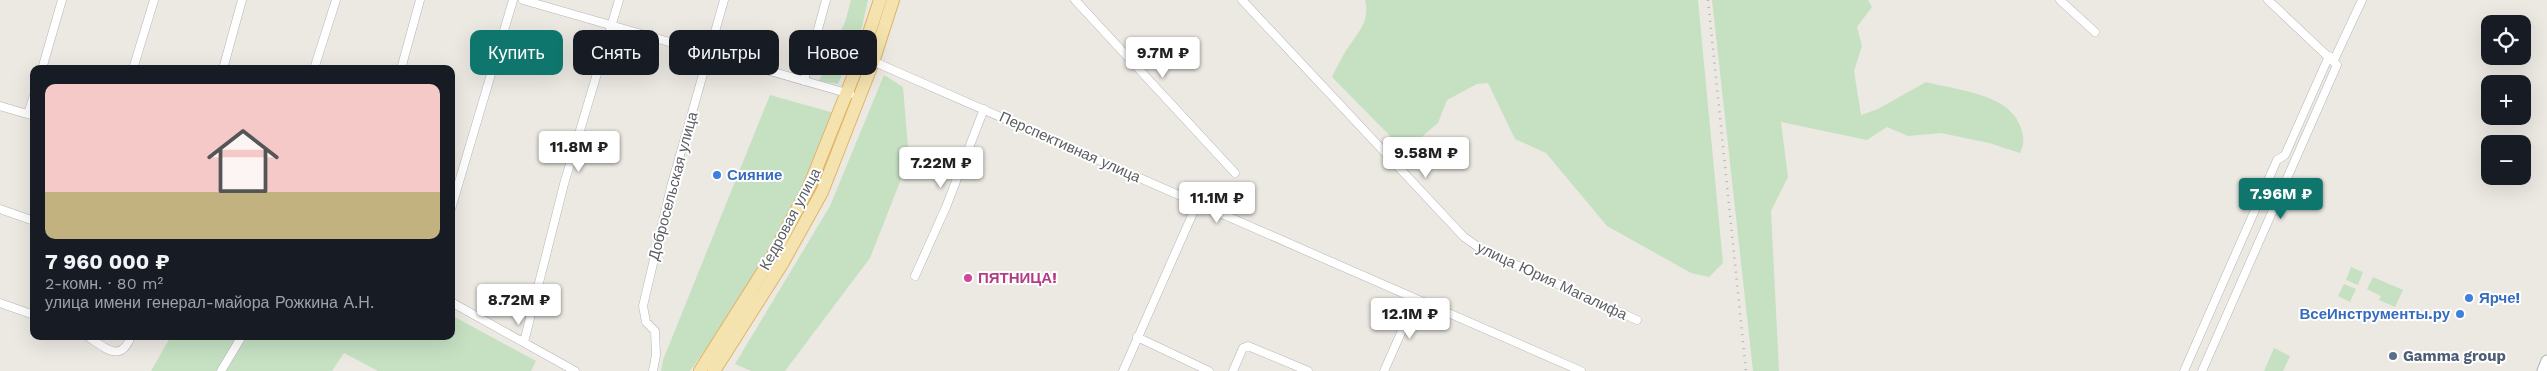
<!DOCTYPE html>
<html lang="ru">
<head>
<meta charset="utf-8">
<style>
  body { margin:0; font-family:"Work Sans",sans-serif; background:#242831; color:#f1f3f6; height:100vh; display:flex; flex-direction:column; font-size:19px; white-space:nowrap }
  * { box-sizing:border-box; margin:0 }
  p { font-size:16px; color:#9ea1a6 }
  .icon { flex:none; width:28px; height:28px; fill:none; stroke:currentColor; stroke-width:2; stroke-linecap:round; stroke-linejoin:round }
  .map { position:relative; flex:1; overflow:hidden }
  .sheet { position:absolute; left:30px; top:65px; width:425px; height:275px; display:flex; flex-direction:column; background:#171b24; border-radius:10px; box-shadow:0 5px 20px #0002 }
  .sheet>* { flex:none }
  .top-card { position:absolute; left:470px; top:30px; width:475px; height:45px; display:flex; gap:10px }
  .controls { position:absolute; left:2481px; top:15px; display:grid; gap:10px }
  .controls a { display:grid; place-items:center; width:50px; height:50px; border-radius:10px; background:#171b24; box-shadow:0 5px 20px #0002; font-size:25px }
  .price { position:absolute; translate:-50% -42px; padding:0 11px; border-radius:5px; background:#fff; color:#222; font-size:16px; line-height:32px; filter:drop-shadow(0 1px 2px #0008) }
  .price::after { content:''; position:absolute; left:50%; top:30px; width:15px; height:11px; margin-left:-8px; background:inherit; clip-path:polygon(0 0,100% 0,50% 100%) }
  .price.current { background:#0f766e; color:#fff }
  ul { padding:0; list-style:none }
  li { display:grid; align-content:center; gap:10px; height:265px; padding:0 15px }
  li span { display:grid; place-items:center; height:155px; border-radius:10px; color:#555 }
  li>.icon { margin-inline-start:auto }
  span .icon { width:90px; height:90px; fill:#fffc; stroke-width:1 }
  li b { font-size:21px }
  .tag { padding:0 18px; border-radius:10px; background:#171b24; box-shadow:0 5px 20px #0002; font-size:18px; line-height:45px }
  .tag.current { background:#0f766e; color:#fff }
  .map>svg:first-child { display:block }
</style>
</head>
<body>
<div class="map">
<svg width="2547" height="371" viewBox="0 0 2547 371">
  <rect width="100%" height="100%" fill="#ece9e3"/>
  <path fill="#c5e1c2" d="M 851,0 L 868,0 L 862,27 L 838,84 L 819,81 L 845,22 Z
    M 1365,0 L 1698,0 L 1723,263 L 1709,277 L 1691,273 L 1607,226 L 1546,153 L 1515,139 L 1488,83 L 1477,84 L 1447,100 L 1438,123 L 1411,146 L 1392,138 L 1332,77 C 1337,67 1342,56 1349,46 C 1360,31 1370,20 1365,0 Z
    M 1712,0 L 1868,0 L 1872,7 L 1857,27 L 1862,46 L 1854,71 L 1861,115 L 1878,109 L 1926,82 C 1959,91 2012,93 2022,131 C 2024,141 2024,144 2020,153 L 1989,143 L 1941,133 L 1908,136 L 1887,127 L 1867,140 L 1781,122 L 1788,177 L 1771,211 L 1779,371 L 1753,371 Z
    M 884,75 L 903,87 L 909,159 L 870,258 L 785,371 L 751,371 L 735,364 L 830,206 Z
    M 770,95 L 834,113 L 795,203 L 734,310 L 690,371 L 661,371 L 663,360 Z
    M 2351,267 L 2363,272 L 2358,285 L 2346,280 Z
    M 2373,277 L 2403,290 L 2395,307 L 2379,300 L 2381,296 L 2367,289 Z
    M 2344,284 L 2356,289 L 2350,302 L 2338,296 Z
    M 451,315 L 536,361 L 531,371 L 378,371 L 344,353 L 332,371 L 151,371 L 171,336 L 451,336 Z
    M 2274,348 L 2290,356 L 2283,371 L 2264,371 Z"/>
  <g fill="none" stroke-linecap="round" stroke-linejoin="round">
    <defs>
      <path id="street" d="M 523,0 L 850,94
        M 1075,0 L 1235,173
        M 1242,0 L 1464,237 L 1481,249 L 1637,320
        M 2060,0 L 2095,32
        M 870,60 L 1581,371
        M 2334,60 L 2362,0
        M 42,69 L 62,0
        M 133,69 L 154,0
        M 223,69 L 242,0
        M 314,69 L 336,0
        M 401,69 L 420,0
        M 804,81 L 826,0
        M 0,106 L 34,116
        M 28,114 L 34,95
        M 0,209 L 34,221
        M 451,209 L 513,0
        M 915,276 L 946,207 L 984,109
        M 451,302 L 575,371
        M 0,303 L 34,315
        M 87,336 C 105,348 121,364 131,336
        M 1137,337 L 1209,371
        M 524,342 L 564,184 L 619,0
        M 221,371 L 242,336
        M 653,371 L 656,355 L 655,331 L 646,322 L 643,306 L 671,187 L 724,0
        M 1123,371 L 1197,204
        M 1233,371 L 1243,348 L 1248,346 L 1308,371
        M 1384,371 L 1416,299
        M 2184,371 L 2277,160 L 2285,155 L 2329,56
        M 2202,371 L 2337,65 L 2268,0"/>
      <path id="secondary" d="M 2543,371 L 2547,361"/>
      <path id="primary" d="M 700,371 L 772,257 L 809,187 L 861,57 L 880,0
        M 714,371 L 782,264 L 822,192 L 873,62 L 893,0"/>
    </defs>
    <use href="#street" stroke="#b3b5b8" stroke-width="9"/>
    <use href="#secondary" stroke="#b2b5b9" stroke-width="13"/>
    <use href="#primary" stroke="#e0b368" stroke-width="14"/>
    <use href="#street" stroke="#fff" stroke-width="8"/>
    <use href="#secondary" stroke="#fff" stroke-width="11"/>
    <use href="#primary" stroke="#f5e3af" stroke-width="12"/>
    <path stroke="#b1b2b2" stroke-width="2.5" stroke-dasharray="1 6" stroke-linecap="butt" d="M 1708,0 L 1746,371"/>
  </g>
  <g fill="#3f7fe0" stroke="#fff" stroke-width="2">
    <circle cx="717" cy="175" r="5"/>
    <circle cx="2469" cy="298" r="5"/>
    <circle cx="2460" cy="314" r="5"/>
  </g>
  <circle fill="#d1479c" stroke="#fff" stroke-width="2" cx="968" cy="278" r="5"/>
  <circle fill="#5c6f8a" stroke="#fff" stroke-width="2" cx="2393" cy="356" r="5"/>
  <g text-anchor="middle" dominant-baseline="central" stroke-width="4" stroke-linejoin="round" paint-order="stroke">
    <g font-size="15" fill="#5b5e62" stroke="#fff">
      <text transform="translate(1070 147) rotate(24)">Перспективная улица</text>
      <text transform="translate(673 186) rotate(-75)">Добросельская улица</text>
      <text transform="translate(790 219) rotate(-62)">Кедровая улица</text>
      <text transform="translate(1552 281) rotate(25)">улица Юрия Магалифа</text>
    </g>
    <g font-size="15" font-weight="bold" fill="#366cbe" stroke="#fff" text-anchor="start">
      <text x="727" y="175">Сияние</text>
      <text x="2479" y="298">Ярче!</text>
      <text x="2450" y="314" text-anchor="end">ВсеИнструменты.ру</text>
    </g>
    <g font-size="15" font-weight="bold" fill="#b23c85" stroke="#fff" text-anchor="start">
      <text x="978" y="278">ПЯТНИЦА!</text>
    </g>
    <g font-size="15" font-weight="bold" fill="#4e5e75" stroke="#fff" text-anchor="start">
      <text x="2403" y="356">Gamma group</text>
    </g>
  </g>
</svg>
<div class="controls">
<a><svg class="icon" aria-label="locate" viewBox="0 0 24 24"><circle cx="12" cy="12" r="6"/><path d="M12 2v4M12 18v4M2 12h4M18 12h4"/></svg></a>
<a>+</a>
<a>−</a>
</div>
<b class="price" style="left:1163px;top:79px">9.7M ₽</b>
<b class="price" style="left:579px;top:173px">11.8M ₽</b>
<b class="price" style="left:1426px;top:179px">9.58M ₽</b>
<b class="price" style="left:941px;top:189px">7.22M ₽</b>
<b class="price current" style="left:2281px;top:220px">7.96M ₽</b>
<b class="price" style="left:1217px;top:224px">11.1M ₽</b>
<b class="price" style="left:519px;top:326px">8.72M ₽</b>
<b class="price" style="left:1410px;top:340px">12.1M ₽</b>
<div class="top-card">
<a class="tag current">Купить</a>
<a class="tag">Снять</a>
<a class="tag">Фильтры</a>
<a class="tag">Новое</a>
</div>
<section class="sheet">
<ul>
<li><span style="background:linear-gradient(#f6c9c9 70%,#c2b280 0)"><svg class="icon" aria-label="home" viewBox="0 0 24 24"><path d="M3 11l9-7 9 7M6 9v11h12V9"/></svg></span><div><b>7 960 000 ₽</b><p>2-комн. · 80 m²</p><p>улица имени генерал-майора Рожкина А.Н.</p></div></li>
</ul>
</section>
</div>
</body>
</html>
